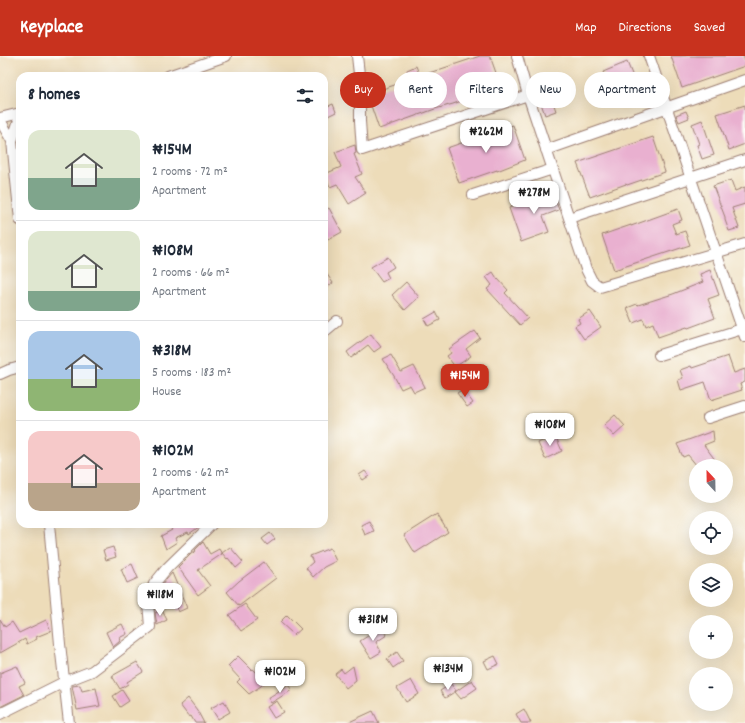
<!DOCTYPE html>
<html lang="en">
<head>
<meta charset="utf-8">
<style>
  body { margin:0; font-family:Dekko,sans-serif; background:#f6f6f7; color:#1f2937; height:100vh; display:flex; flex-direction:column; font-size:15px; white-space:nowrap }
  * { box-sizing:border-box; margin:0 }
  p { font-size:13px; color:#747a83 }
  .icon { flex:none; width:22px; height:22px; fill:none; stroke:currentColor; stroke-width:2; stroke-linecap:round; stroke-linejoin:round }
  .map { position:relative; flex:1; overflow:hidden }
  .sheet { position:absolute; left:16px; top:16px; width:312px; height:456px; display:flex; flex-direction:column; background:#fff; border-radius:12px; box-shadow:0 4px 16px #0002 }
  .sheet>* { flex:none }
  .hud { position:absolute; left:340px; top:16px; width:345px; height:36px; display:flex; gap:8px }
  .needle { width:26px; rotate:338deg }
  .buttons { position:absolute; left:689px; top:403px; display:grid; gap:8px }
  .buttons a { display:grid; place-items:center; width:44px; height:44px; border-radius:50%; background:#fff; box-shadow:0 4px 16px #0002; font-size:20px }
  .price { position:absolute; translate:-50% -34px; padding:0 9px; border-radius:8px; background:#fff; color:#222; font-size:13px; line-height:26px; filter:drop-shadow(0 1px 2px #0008) }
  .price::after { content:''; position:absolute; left:50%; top:24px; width:12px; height:9px; margin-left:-6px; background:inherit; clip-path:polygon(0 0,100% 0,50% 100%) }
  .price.selected { background:#c8321e; color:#fff }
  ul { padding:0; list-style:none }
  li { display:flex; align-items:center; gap:12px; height:100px; padding:0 12px }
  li+li { border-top:1px solid #e0e1e3 }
  li span { display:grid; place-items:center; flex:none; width:112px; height:80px; border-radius:12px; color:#555 }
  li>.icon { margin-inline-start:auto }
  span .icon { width:48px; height:48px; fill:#fffc; stroke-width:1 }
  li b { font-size:17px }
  h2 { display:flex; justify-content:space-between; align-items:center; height:48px; padding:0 12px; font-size:17px }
  .tag { padding:0 14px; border-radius:18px; background:#fff; box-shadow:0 4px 16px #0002; font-size:14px; line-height:36px }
  .tag.selected { background:#c8321e; color:#fff }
  header { display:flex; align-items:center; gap:24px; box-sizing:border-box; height:56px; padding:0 20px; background:#c8321e; color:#fff }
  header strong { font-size:19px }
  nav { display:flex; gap:22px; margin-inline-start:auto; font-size:14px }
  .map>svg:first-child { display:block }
</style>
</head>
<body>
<header>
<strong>Keyplace</strong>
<nav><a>Map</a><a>Directions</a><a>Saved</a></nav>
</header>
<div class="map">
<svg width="745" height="667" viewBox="0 0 745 667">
  <rect width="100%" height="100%" fill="#fdfcf7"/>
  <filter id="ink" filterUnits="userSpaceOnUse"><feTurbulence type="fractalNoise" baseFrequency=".025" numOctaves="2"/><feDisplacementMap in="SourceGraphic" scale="8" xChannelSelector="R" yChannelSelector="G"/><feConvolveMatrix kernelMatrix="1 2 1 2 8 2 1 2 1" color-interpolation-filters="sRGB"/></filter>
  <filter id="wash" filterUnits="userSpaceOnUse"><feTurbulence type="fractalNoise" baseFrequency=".012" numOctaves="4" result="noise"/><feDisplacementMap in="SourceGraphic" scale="16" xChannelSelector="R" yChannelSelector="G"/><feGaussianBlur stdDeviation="0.9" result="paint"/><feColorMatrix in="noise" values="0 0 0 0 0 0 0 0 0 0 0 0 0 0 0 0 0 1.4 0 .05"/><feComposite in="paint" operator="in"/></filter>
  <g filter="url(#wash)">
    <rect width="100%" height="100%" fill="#eddcb9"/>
    <g id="blocks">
      <path fill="#e9b0d0" d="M 480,0 L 490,0 L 501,31 L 453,48 L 435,53 L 379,73 L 367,38 L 410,24 L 407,14 L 416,10 L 420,20 Z
        M 671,0 L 743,0 L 745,5 L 745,10 L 682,32 Z
        M 627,6 L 638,33 L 613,43 L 603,16 Z
        M 544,20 L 556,55 L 545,59 L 533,24 Z
        M 333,48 L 336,56 L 324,62 L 324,52 Z
        M 745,49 L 745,88 L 729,94 L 717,58 Z
        M 686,55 L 689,62 L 679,66 L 676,59 Z
        M 702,64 L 714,99 L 702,103 L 697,89 L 699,88 L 692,68 Z
        M 513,69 L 525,104 L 497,115 L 497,114 L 459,127 L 447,92 Z
        M 653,81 L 665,116 L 627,129 L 626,128 L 590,141 L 577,107 Z
        M 355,89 L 356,97 L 354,98 L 362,118 L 355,121 L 366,137 L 349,148 L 337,128 L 330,131 L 325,118 L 341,111 L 335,96 Z
        M 731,124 L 735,135 L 745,131 L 745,148 L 732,152 L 739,172 L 729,175 L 725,164 L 725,161 L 713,130 Z
        M 550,130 L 559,154 L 543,160 L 549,176 L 521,186 L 509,152 L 518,148 L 519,149 L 540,141 L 538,134 Z
        M 329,152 L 342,176 L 324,186 L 324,155 Z
        M 678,153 L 682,164 L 672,168 L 676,178 L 685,175 L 690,189 L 614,214 L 602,179 L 631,169 L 631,170 Z
        M 388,201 L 394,211 L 386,216 L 389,222 L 382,226 L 371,211 Z
        M 324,214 L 333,227 L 324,233 Z
        M 710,214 L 719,239 L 708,243 L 715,262 L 688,272 L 687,271 L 658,281 L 653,267 L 646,270 L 643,263 L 633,267 L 627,252 L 637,248 L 638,249 L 673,238 L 703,226 L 700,218 Z
        M 493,216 L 498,224 L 498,223 L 508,234 L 505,237 L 528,262 L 520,269 L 487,233 L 492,229 L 486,221 Z
        M 406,226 L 419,241 L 405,254 L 392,239 Z
        M 590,255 L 601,271 L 584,283 L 575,270 L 580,267 L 578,263 Z
        M 436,256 L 440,264 L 428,270 L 424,263 Z
        M 475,275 L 480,282 L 466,293 L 471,300 L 455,311 L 447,300 L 451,297 L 449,293 Z
        M 371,278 L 381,291 L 374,296 L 368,289 L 351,302 L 347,296 Z
        M 391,299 L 401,316 L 414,310 L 425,331 L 414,336 L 410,329 L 401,333 L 394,320 L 383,303 Z
        M 728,300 L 734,317 L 745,313 L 745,326 L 740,328 L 742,334 L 711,344 L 705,326 L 681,334 L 678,324 L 683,322 L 680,314 L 691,310 L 692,312 Z
        M 463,333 L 473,347 L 467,351 L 457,337 Z
        M 615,359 L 625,370 L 614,380 L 604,369 Z
        M 713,375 L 714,385 L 704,389 L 716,405 L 710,410 L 697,410 L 688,399 L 683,401 L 677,388 Z
        M 555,379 L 562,395 L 545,403 L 538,387 Z
        M 365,415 L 369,420 L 363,424 L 359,419 Z
        M 437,458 L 448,476 L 415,497 L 404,479 Z
        M 369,465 L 374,475 L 365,479 L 361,469 Z
        M 168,468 L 203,468 L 189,478 L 188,476 L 175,482 L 177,486 L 166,493 L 161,480 L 172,474 Z
        M 270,477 L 275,483 L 267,489 L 262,483 Z
        M 203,486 L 210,498 L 219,493 L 222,498 L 198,514 L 210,530 L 198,539 L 178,511 L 191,498 L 196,495 L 195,494 Z
        M 113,491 L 116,501 L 106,504 L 103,494 Z
        M 230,491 L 243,506 L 236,512 L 228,502 L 227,503 L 222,497 Z
        M 330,492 L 336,505 L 324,511 L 313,521 L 306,512 L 313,506 L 310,500 Z
        M 264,506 L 276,522 L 239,550 L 227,536 L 239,525 Z
        M 132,508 L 138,522 L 127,527 L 121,513 Z
        M 172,517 L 187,552 L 178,556 L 174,546 L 171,547 L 159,534 L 160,531 Z
        M 245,548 L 257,564 L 241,575 L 229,559 Z
        M 162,554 L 167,564 L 157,569 L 155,557 Z
        M 287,559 L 301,573 L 294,579 L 280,566 Z
        M 0,563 L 5,571 L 12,566 L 19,577 L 46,564 L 51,575 L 36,581 L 37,583 L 27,588 L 25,583 L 0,597 Z
        M 122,568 L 127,578 L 119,582 L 120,585 L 113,591 L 106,576 Z
        M 382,571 L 387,579 L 376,586 L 381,596 L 371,602 L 360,585 Z
        M 397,596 L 403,605 L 393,612 L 387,603 Z
        M 238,600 L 252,614 L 253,613 L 266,625 L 261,630 L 249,638 L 237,626 L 240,623 L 228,610 Z
        M 495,600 L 499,608 L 488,613 L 484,605 Z
        M 137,606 L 143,616 L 127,626 L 128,628 L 120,633 L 112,620 Z
        M 17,610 L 25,627 L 19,630 L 24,639 L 0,651 L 0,617 Z
        M 353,610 L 356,624 L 346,632 L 335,618 L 341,613 L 344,617 Z
        M 411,624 L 419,638 L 406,646 L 397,632 Z
        M 472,624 L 477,632 L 461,643 L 455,636 Z
        M 451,628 L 456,635 L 445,642 L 440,635 Z
        M 80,629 L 82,635 L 96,632 L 100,650 L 77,654 L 72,630 Z
        M 288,629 L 292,634 L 271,647 L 268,642 Z
        M 122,634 L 129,645 L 120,651 L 113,640 Z
        M 188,642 L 197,654 L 204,667 L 195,667 L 191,660 L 189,661 L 180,649 Z
        M 224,645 L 230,656 L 218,663 L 211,652 Z
        M 277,645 L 284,656 L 274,662 L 267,651 Z
        M 524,653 L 531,667 L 521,667 L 516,658 Z
        M 373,655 L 379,667 L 347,667 Z"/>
    </g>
  </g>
  <g filter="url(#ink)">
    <use href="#blocks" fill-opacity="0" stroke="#9c7e72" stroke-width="1"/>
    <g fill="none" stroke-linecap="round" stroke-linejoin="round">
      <defs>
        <path id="street" d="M 357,0 L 360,27 L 360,65 L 362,94 L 528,39
          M 517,0 L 528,39 L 586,213 L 592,225 L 600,231 L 745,188
          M 649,0 L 745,281
          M 168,20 L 226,0
          M 20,61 L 12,85 L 20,164
          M 0,62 L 20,57
          M 0,64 L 12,85
          M 546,94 L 745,24
          M 473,139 L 553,113
          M 569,162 L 745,104
          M 324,276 L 337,265
          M 659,299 L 745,272
          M 0,318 L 9,314 L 20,311
          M 708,362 L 745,350
          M 49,468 L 60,588 L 69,667
          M 0,658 L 64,626 L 92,615 L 150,571 L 148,546 L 154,528 L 167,512 L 212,468"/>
      </defs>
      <use href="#street" stroke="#9c7e72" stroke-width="12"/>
      <use href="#street" stroke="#fff" stroke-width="10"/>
    </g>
  </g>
</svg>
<div class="buttons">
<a><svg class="needle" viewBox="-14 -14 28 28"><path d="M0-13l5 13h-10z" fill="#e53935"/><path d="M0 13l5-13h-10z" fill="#747a83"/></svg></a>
<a><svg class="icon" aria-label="locate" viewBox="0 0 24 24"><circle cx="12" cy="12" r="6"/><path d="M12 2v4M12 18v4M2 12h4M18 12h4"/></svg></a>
<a><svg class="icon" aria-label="layers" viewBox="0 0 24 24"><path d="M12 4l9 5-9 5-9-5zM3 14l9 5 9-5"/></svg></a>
<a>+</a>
<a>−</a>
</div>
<b class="price" style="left:486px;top:98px">₦262M</b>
<b class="price" style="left:534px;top:159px">₦278M</b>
<b class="price selected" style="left:465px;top:342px">₦154M</b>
<b class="price" style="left:550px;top:391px">₦108M</b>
<b class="price" style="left:160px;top:561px">₦118M</b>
<b class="price" style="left:373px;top:586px">₦318M</b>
<b class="price" style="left:448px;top:635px">₦134M</b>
<b class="price" style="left:280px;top:638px">₦102M</b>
<div class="hud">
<a class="tag selected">Buy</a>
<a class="tag">Rent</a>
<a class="tag">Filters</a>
<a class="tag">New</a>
<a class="tag">Apartment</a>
</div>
<section class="sheet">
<h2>8 homes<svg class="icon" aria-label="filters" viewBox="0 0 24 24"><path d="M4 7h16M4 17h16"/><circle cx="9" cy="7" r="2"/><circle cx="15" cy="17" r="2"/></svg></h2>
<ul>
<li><span style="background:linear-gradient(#dfe7d0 60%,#7fa58c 0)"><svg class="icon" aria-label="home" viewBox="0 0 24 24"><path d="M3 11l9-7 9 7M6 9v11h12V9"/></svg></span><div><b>₦154M</b><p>2 rooms · 72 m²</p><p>Apartment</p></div></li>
<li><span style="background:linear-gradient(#dfe7d0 75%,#7fa58c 0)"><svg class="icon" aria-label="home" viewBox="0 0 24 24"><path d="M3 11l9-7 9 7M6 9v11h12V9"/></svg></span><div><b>₦108M</b><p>2 rooms · 66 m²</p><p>Apartment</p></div></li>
<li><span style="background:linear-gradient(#a9c7e8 60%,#8fb573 0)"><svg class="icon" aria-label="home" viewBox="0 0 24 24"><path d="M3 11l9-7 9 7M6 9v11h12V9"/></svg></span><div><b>₦318M</b><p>5 rooms · 183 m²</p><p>House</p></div></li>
<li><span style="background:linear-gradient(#f6c9c9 65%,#b9a48a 0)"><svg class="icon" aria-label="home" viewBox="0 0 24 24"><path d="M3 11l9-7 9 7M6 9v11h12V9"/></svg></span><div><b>₦102M</b><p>2 rooms · 62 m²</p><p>Apartment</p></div></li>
</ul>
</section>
</div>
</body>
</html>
